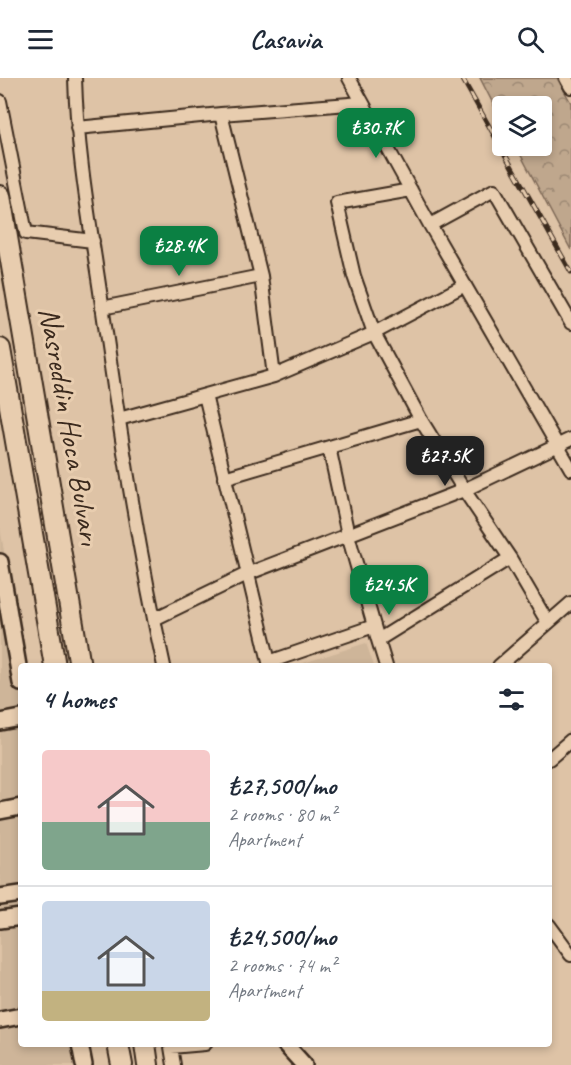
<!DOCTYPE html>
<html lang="en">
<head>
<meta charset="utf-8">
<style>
  body { margin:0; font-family:Caveat,sans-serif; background:#f6f6f7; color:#1f2937; height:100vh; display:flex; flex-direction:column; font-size:22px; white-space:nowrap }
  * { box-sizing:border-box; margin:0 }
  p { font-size:20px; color:#747a83 }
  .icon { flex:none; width:33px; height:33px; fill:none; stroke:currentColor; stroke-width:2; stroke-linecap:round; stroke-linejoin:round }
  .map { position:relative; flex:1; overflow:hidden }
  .sheet { position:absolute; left:18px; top:585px; width:534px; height:384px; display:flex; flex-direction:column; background:#fff; border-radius:6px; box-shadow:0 3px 9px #0003 }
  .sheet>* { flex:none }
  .fabs { position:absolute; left:492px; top:18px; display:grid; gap:12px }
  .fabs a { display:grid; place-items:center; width:60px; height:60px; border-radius:6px; background:#fff; box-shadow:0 3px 9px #0003; font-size:30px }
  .price { position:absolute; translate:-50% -51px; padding:0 14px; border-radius:12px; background:#0b8043; color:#fff; font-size:20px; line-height:39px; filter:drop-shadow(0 2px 3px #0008) }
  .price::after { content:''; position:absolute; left:50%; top:36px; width:18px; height:14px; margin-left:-9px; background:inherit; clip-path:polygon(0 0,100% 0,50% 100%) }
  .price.active { background:#222; color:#fff }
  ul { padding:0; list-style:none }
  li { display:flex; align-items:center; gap:18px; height:150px; padding:0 24px }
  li+li { border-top:2px solid #e0e1e3 }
  li span { display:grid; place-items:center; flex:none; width:168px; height:120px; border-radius:6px; color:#555 }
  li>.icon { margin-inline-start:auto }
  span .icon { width:72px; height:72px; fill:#fffc; stroke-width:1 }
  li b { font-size:26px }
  h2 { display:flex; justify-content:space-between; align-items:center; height:72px; padding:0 24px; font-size:26px }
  header { display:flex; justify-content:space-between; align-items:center; height:78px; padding:0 24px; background:#fff; font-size:27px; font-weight:700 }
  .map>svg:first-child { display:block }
</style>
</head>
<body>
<header><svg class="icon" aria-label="menu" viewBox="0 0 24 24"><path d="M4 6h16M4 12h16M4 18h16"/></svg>Casavia<svg class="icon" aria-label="search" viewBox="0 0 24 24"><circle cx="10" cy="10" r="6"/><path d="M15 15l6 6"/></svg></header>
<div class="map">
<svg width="571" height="987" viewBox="0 0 571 987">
  <defs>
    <pattern id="forest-crowns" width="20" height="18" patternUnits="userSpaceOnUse" patternTransform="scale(1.5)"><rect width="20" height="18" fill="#bfa78d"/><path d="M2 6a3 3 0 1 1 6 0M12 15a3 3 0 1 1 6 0" fill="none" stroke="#9c8873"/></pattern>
  </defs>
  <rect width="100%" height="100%" fill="#dec3a6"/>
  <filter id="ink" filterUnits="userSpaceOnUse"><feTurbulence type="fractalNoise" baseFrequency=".0167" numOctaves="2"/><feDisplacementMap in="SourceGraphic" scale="12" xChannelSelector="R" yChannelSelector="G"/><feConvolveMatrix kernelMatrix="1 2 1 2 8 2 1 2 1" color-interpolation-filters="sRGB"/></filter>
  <g filter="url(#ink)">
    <path fill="#ceb599" d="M 0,450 L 24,588 L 21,588 L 21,966 L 89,966 L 92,987 L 0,987 Z
      M 366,565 L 374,588 L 294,588 Z"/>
    <path fill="url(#forest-crowns)" stroke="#7d6856" stroke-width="1.5" d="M 480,0 L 557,0 L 571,25 L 571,172 L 516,68 L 542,68 L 542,28 L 502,28 L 502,43 Z"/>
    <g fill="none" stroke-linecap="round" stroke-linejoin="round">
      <defs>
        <path id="minor" d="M 75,0 C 77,79 92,156 103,234 C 120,353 138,471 164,588
          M 349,0 L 430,147 L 571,391
          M 566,0 L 571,9
          M 0,23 L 26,155 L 93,163
          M 221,36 L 261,198 L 274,298
          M 77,50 L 221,36 L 362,25
          M 411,112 L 337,125 L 354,198 L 374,255 L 421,342 L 464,412 L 510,480 L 548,545
          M 430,147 L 494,112 L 571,245
          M 102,230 L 261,198
          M 205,317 L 270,588
          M 119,341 L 274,298 L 374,255 L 465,207
          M 329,369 L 348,457 L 374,548
          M 224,400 L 421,342
          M 154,541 L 247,496 L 464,412 L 571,361
          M 378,562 L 386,588
          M 269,584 L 374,548 L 378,562 L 510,480
          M 499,588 L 571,525
          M 549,681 L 571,662
          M 549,847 L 571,877
          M 174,987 L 171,969 L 205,966"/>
        <path id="tertiary" d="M 0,484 L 21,605
          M 0,644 L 21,640
          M 0,733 L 21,729
          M 0,819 L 21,816
          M 0,842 L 21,839
          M 0,942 L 21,938
          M 80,966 L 84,987
          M 285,966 L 304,987"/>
        <path id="trunk" d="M 0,118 L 80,588
          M 0,271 L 55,588
          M 118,966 L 122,987
          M 145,966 L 148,987"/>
      </defs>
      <use href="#minor" stroke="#3b2a1e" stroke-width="16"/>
      <use href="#tertiary" stroke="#3b2a1e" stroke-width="20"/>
      <use href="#trunk" stroke="#3b2a1e" stroke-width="24"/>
      <use href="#minor" stroke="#e8cdaf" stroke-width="12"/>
      <use href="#tertiary" stroke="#e8cdaf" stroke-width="15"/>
      <use href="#trunk" stroke="#e8cdaf" stroke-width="20"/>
      <defs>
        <path id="rail" d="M 462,0 L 571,194"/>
      </defs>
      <use href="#rail" stroke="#3b2a1e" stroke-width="5"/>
      <use href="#rail" stroke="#e8cdaf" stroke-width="3" stroke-dasharray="9" stroke-linecap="butt"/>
    </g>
  </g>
  <g text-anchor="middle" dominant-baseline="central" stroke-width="6" stroke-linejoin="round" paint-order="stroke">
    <g font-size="30" fill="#3b2a1e" stroke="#e8cdaf">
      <text transform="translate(70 348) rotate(80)">Nasreddin Hoca Bulvarı</text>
    </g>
  </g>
</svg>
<div class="fabs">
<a><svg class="icon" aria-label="layers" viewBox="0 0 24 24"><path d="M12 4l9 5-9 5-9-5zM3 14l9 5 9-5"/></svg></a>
</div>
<b class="price" style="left:376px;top:81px">₺30.7K</b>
<b class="price" style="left:179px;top:199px">₺28.4K</b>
<b class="price active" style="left:445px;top:409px">₺27.5K</b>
<b class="price" style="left:389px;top:538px">₺24.5K</b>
<section class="sheet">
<h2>4 homes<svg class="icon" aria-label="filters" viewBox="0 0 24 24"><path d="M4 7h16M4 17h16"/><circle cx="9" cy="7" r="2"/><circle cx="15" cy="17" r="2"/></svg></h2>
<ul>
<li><span style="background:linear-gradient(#f6c9c9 60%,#7fa58c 0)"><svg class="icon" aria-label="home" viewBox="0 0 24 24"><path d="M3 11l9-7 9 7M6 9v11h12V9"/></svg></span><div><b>₺27,500/mo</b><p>2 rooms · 80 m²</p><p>Apartment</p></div></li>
<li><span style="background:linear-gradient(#c9d6e8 75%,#c2b280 0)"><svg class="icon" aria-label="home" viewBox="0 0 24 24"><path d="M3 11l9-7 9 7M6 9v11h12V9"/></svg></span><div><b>₺24,500/mo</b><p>2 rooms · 74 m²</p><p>Apartment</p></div></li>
</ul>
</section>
</div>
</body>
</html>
